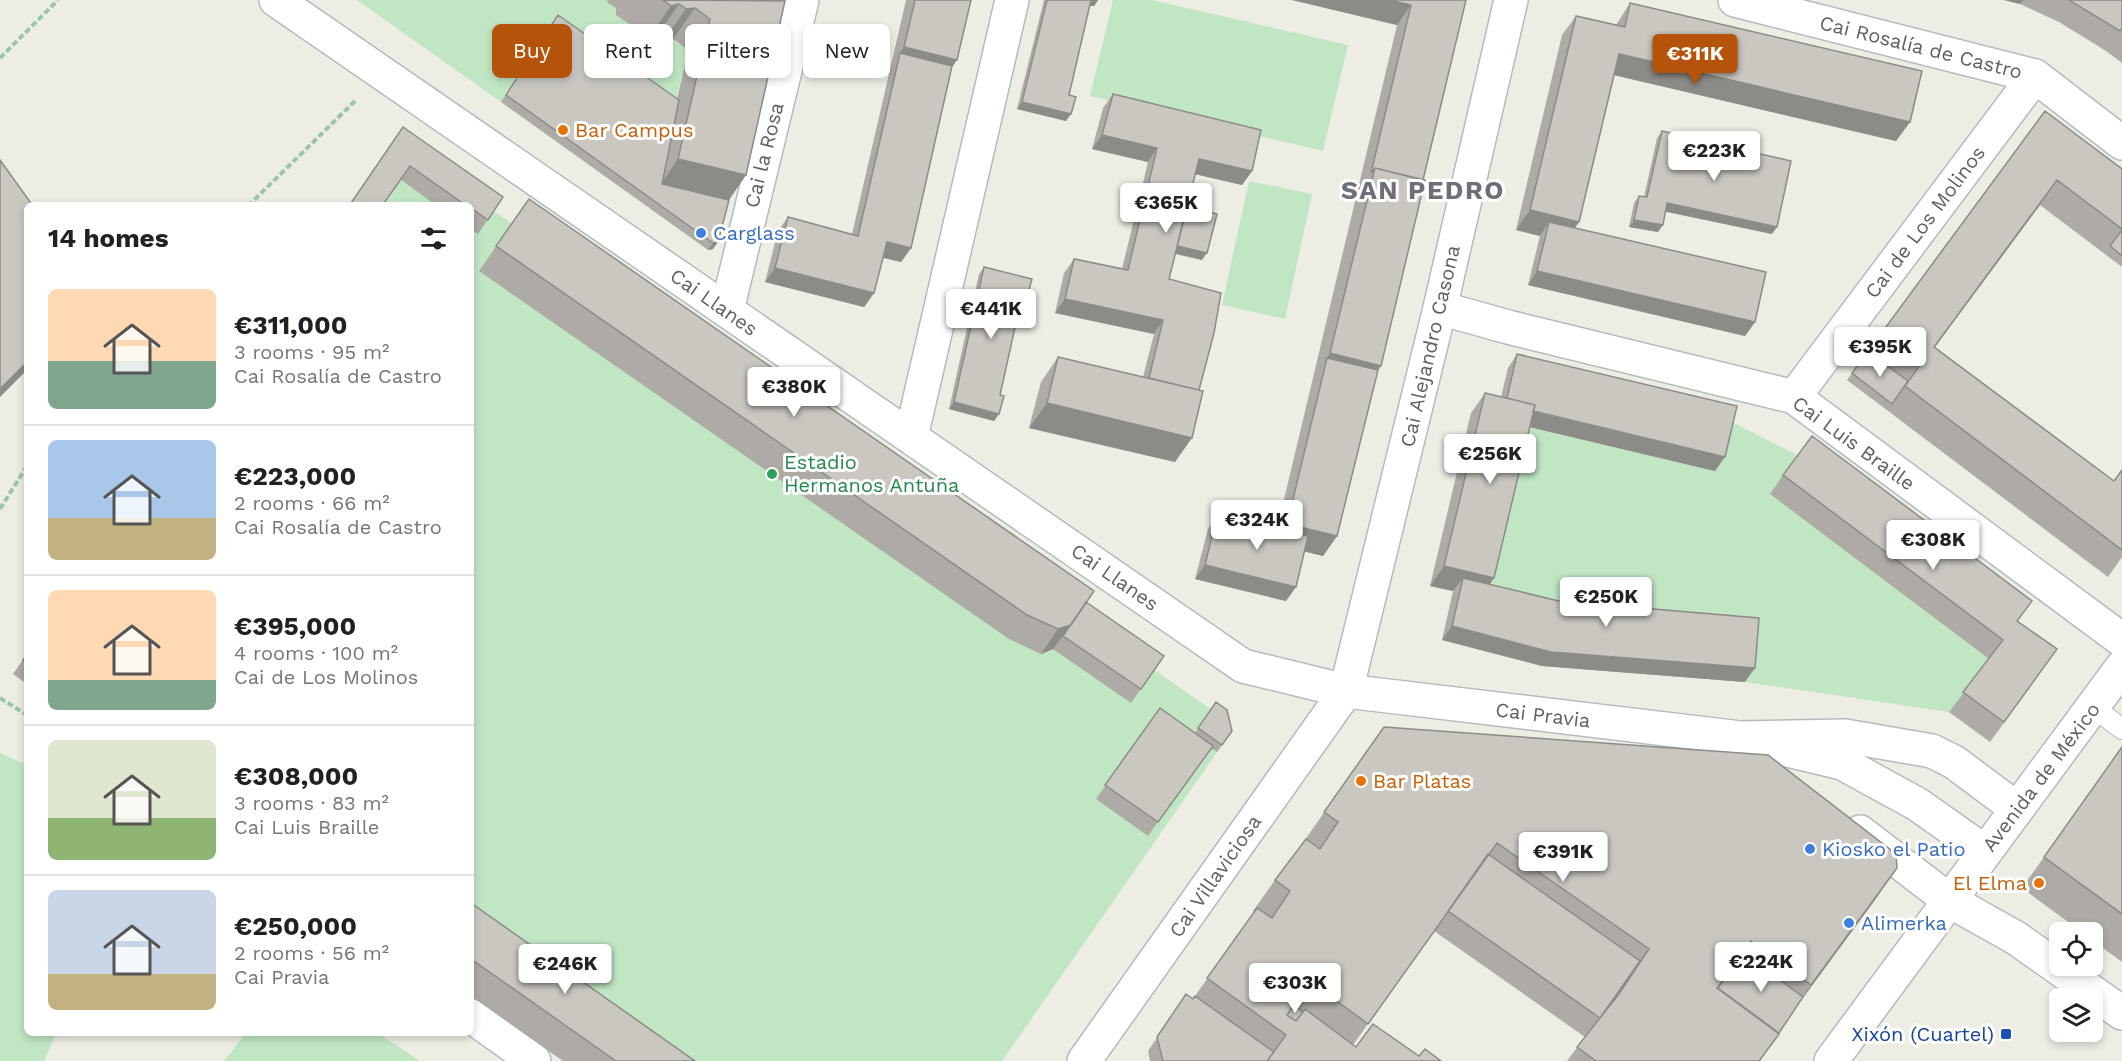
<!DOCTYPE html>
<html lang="en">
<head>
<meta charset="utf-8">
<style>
  body { margin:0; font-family:"Work Sans",sans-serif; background:#f6f6f6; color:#202124; height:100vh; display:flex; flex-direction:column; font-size:22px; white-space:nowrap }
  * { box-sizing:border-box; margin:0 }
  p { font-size:20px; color:#757577 }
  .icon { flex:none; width:33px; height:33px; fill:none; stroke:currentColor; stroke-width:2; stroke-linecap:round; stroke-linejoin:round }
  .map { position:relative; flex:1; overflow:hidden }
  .details { position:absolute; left:24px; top:202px; width:450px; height:834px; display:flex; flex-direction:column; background:#fff; border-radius:9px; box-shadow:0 3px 9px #0003 }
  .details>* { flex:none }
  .banner { position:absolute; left:492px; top:24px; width:570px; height:54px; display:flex; gap:12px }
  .buttons { position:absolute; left:2049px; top:922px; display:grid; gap:12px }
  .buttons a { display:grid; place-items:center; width:54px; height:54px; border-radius:9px; background:#fff; box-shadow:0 3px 9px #0003; font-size:30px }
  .price { position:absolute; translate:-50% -51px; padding:0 14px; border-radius:6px; background:#fff; color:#222; font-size:20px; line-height:39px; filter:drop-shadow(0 2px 3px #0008) }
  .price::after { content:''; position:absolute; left:50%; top:36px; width:18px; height:14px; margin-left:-9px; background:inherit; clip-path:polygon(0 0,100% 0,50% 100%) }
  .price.selected { background:#b45309; color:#fff }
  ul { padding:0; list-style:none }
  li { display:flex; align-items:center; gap:18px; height:150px; padding:0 24px }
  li+li { border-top:2px solid #e0e0e0 }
  li span { display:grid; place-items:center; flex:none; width:168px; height:120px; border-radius:9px; color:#555 }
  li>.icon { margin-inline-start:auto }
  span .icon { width:72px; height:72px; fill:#fffc; stroke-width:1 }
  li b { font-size:26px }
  h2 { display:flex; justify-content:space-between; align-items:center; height:72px; padding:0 24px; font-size:26px }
  .pill { padding:0 21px; border-radius:9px; background:#fff; box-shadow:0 3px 9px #0003; font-size:21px; line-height:54px }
  .pill.selected { background:#b45309; color:#fff }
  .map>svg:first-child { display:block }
</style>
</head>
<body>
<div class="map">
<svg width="2122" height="1061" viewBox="0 0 2122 1061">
  <rect width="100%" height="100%" fill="#eeede4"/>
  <path fill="#c0e6c4" d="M 357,0 L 607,0 L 616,8 L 617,15 L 649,37 C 665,34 676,41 688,50 L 674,107 L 553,22 L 501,102 Z
    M 1113,0 L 1152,0 L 1348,45 L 1323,151 L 1090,96 Z
    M 393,141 L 1222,717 L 1227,738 L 1002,1061 L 563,1061 L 471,996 L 471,206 L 344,206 L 351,202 Z
    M 1249,181 L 1312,194 L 1285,319 L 1222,305 Z
    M 1728,420 L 1799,456 L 1907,597 L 1989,659 L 1949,712 L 1745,682 L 1749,633 L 1480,598 L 1521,424 Z
    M 0,753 L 27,765 L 27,1034 L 56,1034 L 44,1061 L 0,1061 Z
    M 245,1034 L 379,1034 L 420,1061 L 224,1061 Z"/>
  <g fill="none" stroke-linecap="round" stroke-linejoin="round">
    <defs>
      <path id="lane" d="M 2093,707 L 2122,729"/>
      <path id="street" d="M 276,0 L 1243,666 L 1346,691 L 1741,738 L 1845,736 L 1932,751 L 1954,762 L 2017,809
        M 1735,0 L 2035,76 L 2122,143
        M 1440,308 L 1508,327 L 1794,397 L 2122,640
        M 727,310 L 802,0
        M 1794,397 L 2035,76
        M 911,437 L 1012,0
        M 1783,749 L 1842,763 L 1917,804 L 1985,852
        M 1860,832 L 1950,901 L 2016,938 L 2122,1013
        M 471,1016 L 534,1061
        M 1084,1061 L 1346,691 L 1440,308 L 1511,0
        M 1831,1061 L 2122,667"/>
    </defs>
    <use href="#lane" stroke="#b6b9be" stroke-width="22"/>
    <use href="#street" stroke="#b6b9be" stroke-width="36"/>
    <path stroke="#99c6ab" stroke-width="4" stroke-dasharray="6 3" stroke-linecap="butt" d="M 0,58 L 58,0
      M 248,206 L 355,101
      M 0,509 L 27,466
      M 0,698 L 27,715"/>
    <use href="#lane" stroke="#fff" stroke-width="20"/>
    <use href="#street" stroke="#fff" stroke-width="33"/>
  </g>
  <path fill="#aeaba6" d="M 607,0 L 785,0 L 746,175 L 729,200 L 713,249 L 708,250 L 501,102 L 553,22 L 677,99 L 688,50 L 673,39 L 664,40 L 657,36 L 649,37 L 616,15 L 616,8 L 608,3 Z
    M 906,0 L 971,0 L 957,60 L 952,66 L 911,248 L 901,262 L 883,258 L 874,293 L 864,307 L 765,282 L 778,231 L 788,217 L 852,234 Z
    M 1044,0 L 1098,0 L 1094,6 L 1090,6 L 1069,95 L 1066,121 L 1017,109 Z
    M 1292,0 L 1466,0 L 1337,536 L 1323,556 L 1304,551 L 1286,601 L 1195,579 L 1208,529 L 1217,515 L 1277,529 L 1397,25 Z
    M 2004,0 L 2122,0 L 2122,63 L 2106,51 L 2059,22 L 2020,4 Z
    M 1630,3 L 1910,122 L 1896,141 L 1614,75 L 1579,222 L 1575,228 L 1755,322 L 1745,336 L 1528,285 L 1540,236 L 1516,230 L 1562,35 L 1576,16 L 1616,25 Z
    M 1113,94 L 1252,171 L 1242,185 L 1195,174 L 1187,206 L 1202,260 L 1175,254 L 1169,279 L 1175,462 L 1029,428 L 1041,382 L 1058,357 L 1143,377 L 1154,334 L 1055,313 L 1064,273 L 1074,259 L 1122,269 L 1148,162 L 1092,149 L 1103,108 Z
    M 2045,111 L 2122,169 L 2122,267 L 2040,205 L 1935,347 L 2114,481 L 2122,470 L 2122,557 L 2108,577 L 1847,380 Z
    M 403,127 L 503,197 L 478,234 L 471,229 L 471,206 L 437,206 L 400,179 Z
    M 1662,131 L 1772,234 L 1666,211 L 1658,232 L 1629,227 L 1634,203 L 1639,196 L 1644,197 L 1657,138 Z
    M 529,199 L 1086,602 L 1164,656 L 1131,703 L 1053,649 L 1041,654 L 1009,639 L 479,271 Z
    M 984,267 L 1022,304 L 1020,304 L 1000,395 L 999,414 L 994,421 L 949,409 L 979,274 Z
    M 1517,354 L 1715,471 L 1530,427 L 1490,584 L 1745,682 L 1542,666 L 1442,640 L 1453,591 L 1430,586 L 1471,413 L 1485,393 L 1501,397 L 1508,368 Z
    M 1783,475 L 2018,621 L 2043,669 L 1990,742 L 1949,712 L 1989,659 L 1770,494 Z
    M 27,654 L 27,684 L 13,674 Z
    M 1216,702 L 1232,731 L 1217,752 L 1211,748 L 1148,836 L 1096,799 L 1160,708 L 1195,733 Z
    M 1384,727 L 1897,868 L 1797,1006 L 1760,1061 L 1567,1061 L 1585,1037 L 1434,931 L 1353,1045 L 1356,1047 L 1419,1056 L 1441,1061 L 1150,1061 L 1148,1051 L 1177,1008 L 1193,999 L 1254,912 L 1253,911 L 1275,880 L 1302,844 Z
    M 2122,747 L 2122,962 L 2092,940 L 2092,933 L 2083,933 L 2022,888 Z
    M 471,903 L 695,1061 L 563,1061 L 471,996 Z"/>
  <path fill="#8d8b87" d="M 1090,0 L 1098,0 L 1094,6 L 1086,6 Z
    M 1292,0 L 1389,0 L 1411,5 L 1397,25 Z
    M 2004,0 L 2024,0 L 2020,4 Z
    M 679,4 L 657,36 L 649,37 L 671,6 Z
    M 695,8 L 673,39 L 664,40 L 686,9 Z
    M 904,47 L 957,60 L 943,80 L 900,53 Z
    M 1619,54 L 1910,122 L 1896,141 L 1605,73 Z
    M 1022,102 L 1071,114 L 1066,121 L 1017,109 Z
    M 1102,135 L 1157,148 L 1148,162 L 1092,149 Z
    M 678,159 L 746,175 L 724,207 L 656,191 Z
    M 1199,159 L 1252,171 L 1242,185 L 1190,173 Z
    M 2057,180 L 2040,205 L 1917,371 L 1934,347 Z
    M 1667,203 L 1777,227 L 1772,234 L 1662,211 Z
    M 1530,210 L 1579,222 L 1565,242 L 1549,222 L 1540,236 L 1516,230 Z
    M 1634,220 L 1663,225 L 1658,232 L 1629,227 Z
    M 718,242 L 713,249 L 708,250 L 713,243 Z
    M 887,242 L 911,248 L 901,262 L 877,256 Z
    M 1174,245 L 1207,253 L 1202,260 L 1169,252 Z
    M 775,268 L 874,293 L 864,307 L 765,282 Z
    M 1537,271 L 1755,322 L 1745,336 L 1528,285 Z
    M 1022,296 L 1027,297 L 1022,304 L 1017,303 Z
    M 1065,299 L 1163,320 L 1154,334 L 1055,313 Z
    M 1330,353 L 1381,366 L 1364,390 L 1327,358 L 1313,378 Z
    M 27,362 L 27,370 L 0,397 L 0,389 Z
    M 954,402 L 999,414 L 994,421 L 949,409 Z
    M 1047,403 L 1192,438 L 1175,462 L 1029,428 Z
    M 1505,405 L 1725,457 L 1715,471 L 1495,419 Z
    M 1287,524 L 1337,536 L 1323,556 L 1273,544 Z
    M 1205,565 L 1296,587 L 1286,601 L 1195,579 Z
    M 1444,566 L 1494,578 L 1480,598 L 1463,578 L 1453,591 L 1430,586 Z
    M 1071,625 L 1053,649 L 1041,654 L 1058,629 Z
    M 1452,626 L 1755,668 L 1745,682 L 1542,666 L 1442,640 Z
    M 1897,868 L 1875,900 L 1789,1017 L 1811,985 Z"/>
  <path fill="#cac7c1" stroke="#8d8b87" stroke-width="1.5" d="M 663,0 L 785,1 L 746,175 L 678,159 L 710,19 L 695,8 L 686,9 L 679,4 L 671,6 Z
    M 915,0 L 971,0 L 957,60 L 904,47 Z
    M 1047,0 L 1091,0 L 1069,95 L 1076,97 L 1071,114 L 1022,102 Z
    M 1389,0 L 1466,0 L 1423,180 L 1375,168 L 1371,173 L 1411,5 Z
    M 2069,0 L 2122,0 L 2122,28 L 2120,31 Z
    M 1630,3 L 1922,71 L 1910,122 L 1619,54 L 1579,222 L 1530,210 L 1576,16 L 1625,27 Z
    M 558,15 L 679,100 L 662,184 L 729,200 L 718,242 L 713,243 L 506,95 Z
    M 900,53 L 952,66 L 911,248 L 887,242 L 874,293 L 775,268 L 788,217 L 858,236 Z
    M 1113,94 L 1261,130 L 1252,171 L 1199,159 L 1169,279 L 1221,293 L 1214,333 L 1199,390 L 1149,378 L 1163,320 L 1065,299 L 1074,259 L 1128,270 L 1157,148 L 1102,135 Z
    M 2045,111 L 2122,169 L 2122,229 L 2057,180 L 1934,347 L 2114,481 L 2122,470 L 2122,550 L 1905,386 L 1921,364 L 1880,335 Z
    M 403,127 L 503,197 L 488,220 L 471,208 L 471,206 L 467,206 L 410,166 L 382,206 L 349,206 Z
    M 1662,131 L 1791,161 L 1777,227 L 1667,203 L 1663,225 L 1634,220 L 1639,196 L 1647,197 Z
    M 0,160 L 33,206 L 27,206 L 27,362 L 0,389 Z
    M 1375,168 L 1425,180 L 1381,366 L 1330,353 Z
    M 529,199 L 1094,591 L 1071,625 L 1058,629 L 1027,615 L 496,246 Z
    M 1187,206 L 1217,214 L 1207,253 L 1177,246 Z
    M 1549,222 L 1766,272 L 1755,322 L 1537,271 Z
    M 2122,230 L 2122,256 L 2110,246 Z
    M 984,267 L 1032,279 L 1027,297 L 1022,296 L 1000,395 L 1004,396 L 999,414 L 954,402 Z
    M 1868,352 L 1908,381 L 1892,404 L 1852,373 Z
    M 1517,354 L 1737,406 L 1725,457 L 1533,411 L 1535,405 L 1507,398 Z
    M 1058,357 L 1203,391 L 1192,438 L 1047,403 Z
    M 1327,358 L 1378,370 L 1337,536 L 1287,524 Z
    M 1485,393 L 1535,405 L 1494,578 L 1444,566 Z
    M 1812,436 L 2032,601 L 2017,621 L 2057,649 L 2004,722 L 1963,692 L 2003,640 L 1783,475 Z
    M 1217,515 L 1308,536 L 1296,587 L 1205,565 Z
    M 1463,578 L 1559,601 L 1759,618 L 1755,668 L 1551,652 L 1452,626 Z
    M 1086,602 L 1164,656 L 1141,689 L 1063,636 Z
    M 27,654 L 27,663 L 23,660 Z
    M 1216,702 L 1227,710 L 1232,731 L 1222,745 L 1198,728 Z
    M 1160,708 L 1213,746 L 1158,822 L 1105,785 Z
    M 1384,727 L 1768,755 L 1896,854 L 1897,868 L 1811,985 L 1751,941 L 1717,988 L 1779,1034 L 1759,1061 L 1596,1061 L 1577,1047 L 1619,994 L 1649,949 L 1497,843 L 1368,1024 L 1311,982 L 1287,1015 L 1296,1021 L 1305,1009 L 1356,1047 L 1373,1024 L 1419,1056 L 1425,1049 L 1441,1061 L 1267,1061 L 1286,1035 L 1207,978 L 1257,908 L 1272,918 L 1290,891 L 1275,880 L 1306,839 L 1320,849 L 1338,822 L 1324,812 Z
    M 2122,747 L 2122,914 L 2044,857 Z
    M 1488,854 L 1640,961 L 1600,1018 L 1448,911 Z
    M 471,903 L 695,1061 L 616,1061 L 471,959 Z
    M 1743,953 L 1803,997 L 1779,1033 L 1718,988 Z
    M 1186,994 L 1193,999 L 1195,996 L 1274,1052 L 1267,1061 L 1163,1061 L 1157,1037 Z
    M 1294,1006 L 1303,1012 L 1296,1021 L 1287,1015 Z"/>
  <g fill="#e8710a" stroke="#fff" stroke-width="2">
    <circle cx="563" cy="130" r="6"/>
    <circle cx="1361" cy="781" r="6"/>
    <circle cx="2039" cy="883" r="6"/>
  </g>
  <g fill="#3f7fe0" stroke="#fff" stroke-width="2">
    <circle cx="701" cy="233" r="6"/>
    <circle cx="1810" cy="849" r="6"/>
    <circle cx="1849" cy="923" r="6"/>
  </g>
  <circle fill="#2e9e5b" stroke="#fff" stroke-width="2" cx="772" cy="474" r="6"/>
  <rect fill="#1a4fb4" stroke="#fff" stroke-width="2" x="2000" y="1028" width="12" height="12" rx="3"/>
  <g text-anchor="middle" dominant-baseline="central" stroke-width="6" stroke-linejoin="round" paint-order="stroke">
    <g font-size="20" fill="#5c5f64" stroke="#fff">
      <text transform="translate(1921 47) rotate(14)">Cai Rosalía de Castro</text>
      <text transform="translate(764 155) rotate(-76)">Cai la Rosa</text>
      <text transform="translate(1925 222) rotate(-53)">Cai de Los Molinos</text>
      <text transform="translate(714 302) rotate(35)">Cai Llanes</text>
      <text transform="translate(1430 346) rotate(-77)">Cai Alejandro Casona</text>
      <text transform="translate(1854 443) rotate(36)">Cai Luis Braille</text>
      <text transform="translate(1115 577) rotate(35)">Cai Llanes</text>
      <text transform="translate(1543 715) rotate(7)">Cai Pravia</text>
      <text transform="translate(2041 777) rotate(-53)">Avenida de México</text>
      <text transform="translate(1215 876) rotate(-55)">Cai Villaviciosa</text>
    </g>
    <g font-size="20" fill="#c56008" stroke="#fff" text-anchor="start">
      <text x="575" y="130">Bar Campus</text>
      <text x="1373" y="781">Bar Platas</text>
      <text x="2027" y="883" text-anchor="end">El Elma</text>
    </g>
    <g font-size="20" fill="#366cbe" stroke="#fff" text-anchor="start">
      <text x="713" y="233">Carglass</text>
      <text x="1822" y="849">Kiosko el Patio</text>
      <text x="1861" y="923">Alimerka</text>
    </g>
    <g font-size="20" fill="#27864d" stroke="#fff" text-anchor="start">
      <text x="784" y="462">Estadio<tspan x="784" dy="23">Hermanos Antuña</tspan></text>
    </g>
    <g font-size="20" fill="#164399" stroke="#fff" text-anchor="end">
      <text x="1994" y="1034">Xixón (Cuartel)</text>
    </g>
    <g font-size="26" font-weight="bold" letter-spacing="1.5" fill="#6d7076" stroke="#fff">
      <text x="1423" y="190">SAN PEDRO</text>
    </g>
  </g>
</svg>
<div class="buttons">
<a><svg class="icon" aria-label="locate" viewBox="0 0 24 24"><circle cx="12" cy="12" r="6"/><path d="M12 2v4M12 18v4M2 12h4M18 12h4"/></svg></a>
<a><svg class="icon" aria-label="layers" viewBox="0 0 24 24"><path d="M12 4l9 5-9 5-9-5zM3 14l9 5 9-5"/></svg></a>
</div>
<b class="price selected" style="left:1695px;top:85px">€311K</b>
<b class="price" style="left:1714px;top:182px">€223K</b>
<b class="price" style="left:1166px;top:234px">€365K</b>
<b class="price" style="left:991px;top:340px">€441K</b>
<b class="price" style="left:1880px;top:378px">€395K</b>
<b class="price" style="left:794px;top:418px">€380K</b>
<b class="price" style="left:1490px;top:485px">€256K</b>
<b class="price" style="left:1257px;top:551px">€324K</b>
<b class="price" style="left:1933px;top:571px">€308K</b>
<b class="price" style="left:1606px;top:628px">€250K</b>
<b class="price" style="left:1563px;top:883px">€391K</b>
<b class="price" style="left:1761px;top:993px">€224K</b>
<b class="price" style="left:565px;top:995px">€246K</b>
<b class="price" style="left:1295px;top:1014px">€303K</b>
<div class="banner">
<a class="pill selected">Buy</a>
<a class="pill">Rent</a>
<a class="pill">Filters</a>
<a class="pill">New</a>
</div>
<section class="details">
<h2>14 homes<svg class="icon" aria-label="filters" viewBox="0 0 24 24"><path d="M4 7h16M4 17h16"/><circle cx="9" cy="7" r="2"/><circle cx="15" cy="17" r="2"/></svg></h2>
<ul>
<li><span style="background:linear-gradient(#ffd9b3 60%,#7fa58c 0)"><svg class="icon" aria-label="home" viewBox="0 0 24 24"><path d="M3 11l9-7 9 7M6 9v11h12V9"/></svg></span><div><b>€311,000</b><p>3 rooms · 95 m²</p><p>Cai Rosalía de Castro</p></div></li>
<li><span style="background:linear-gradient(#a9c7e8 65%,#c2b280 0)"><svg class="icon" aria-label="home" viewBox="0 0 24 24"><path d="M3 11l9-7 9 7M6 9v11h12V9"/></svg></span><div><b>€223,000</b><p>2 rooms · 66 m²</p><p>Cai Rosalía de Castro</p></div></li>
<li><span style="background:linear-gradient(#ffd9b3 75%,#7fa58c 0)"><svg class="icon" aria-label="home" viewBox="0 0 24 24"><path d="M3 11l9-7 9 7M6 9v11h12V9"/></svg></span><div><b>€395,000</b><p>4 rooms · 100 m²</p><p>Cai de Los Molinos</p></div></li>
<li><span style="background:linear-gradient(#dfe7d0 65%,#8fb573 0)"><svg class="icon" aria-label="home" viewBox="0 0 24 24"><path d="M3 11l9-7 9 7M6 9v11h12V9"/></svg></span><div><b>€308,000</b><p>3 rooms · 83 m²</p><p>Cai Luis Braille</p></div></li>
<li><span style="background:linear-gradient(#c9d6e8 70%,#c2b280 0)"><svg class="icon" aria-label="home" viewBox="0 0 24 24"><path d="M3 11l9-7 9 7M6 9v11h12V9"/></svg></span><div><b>€250,000</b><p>2 rooms · 56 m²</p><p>Cai Pravia</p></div></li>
</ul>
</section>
</div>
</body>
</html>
